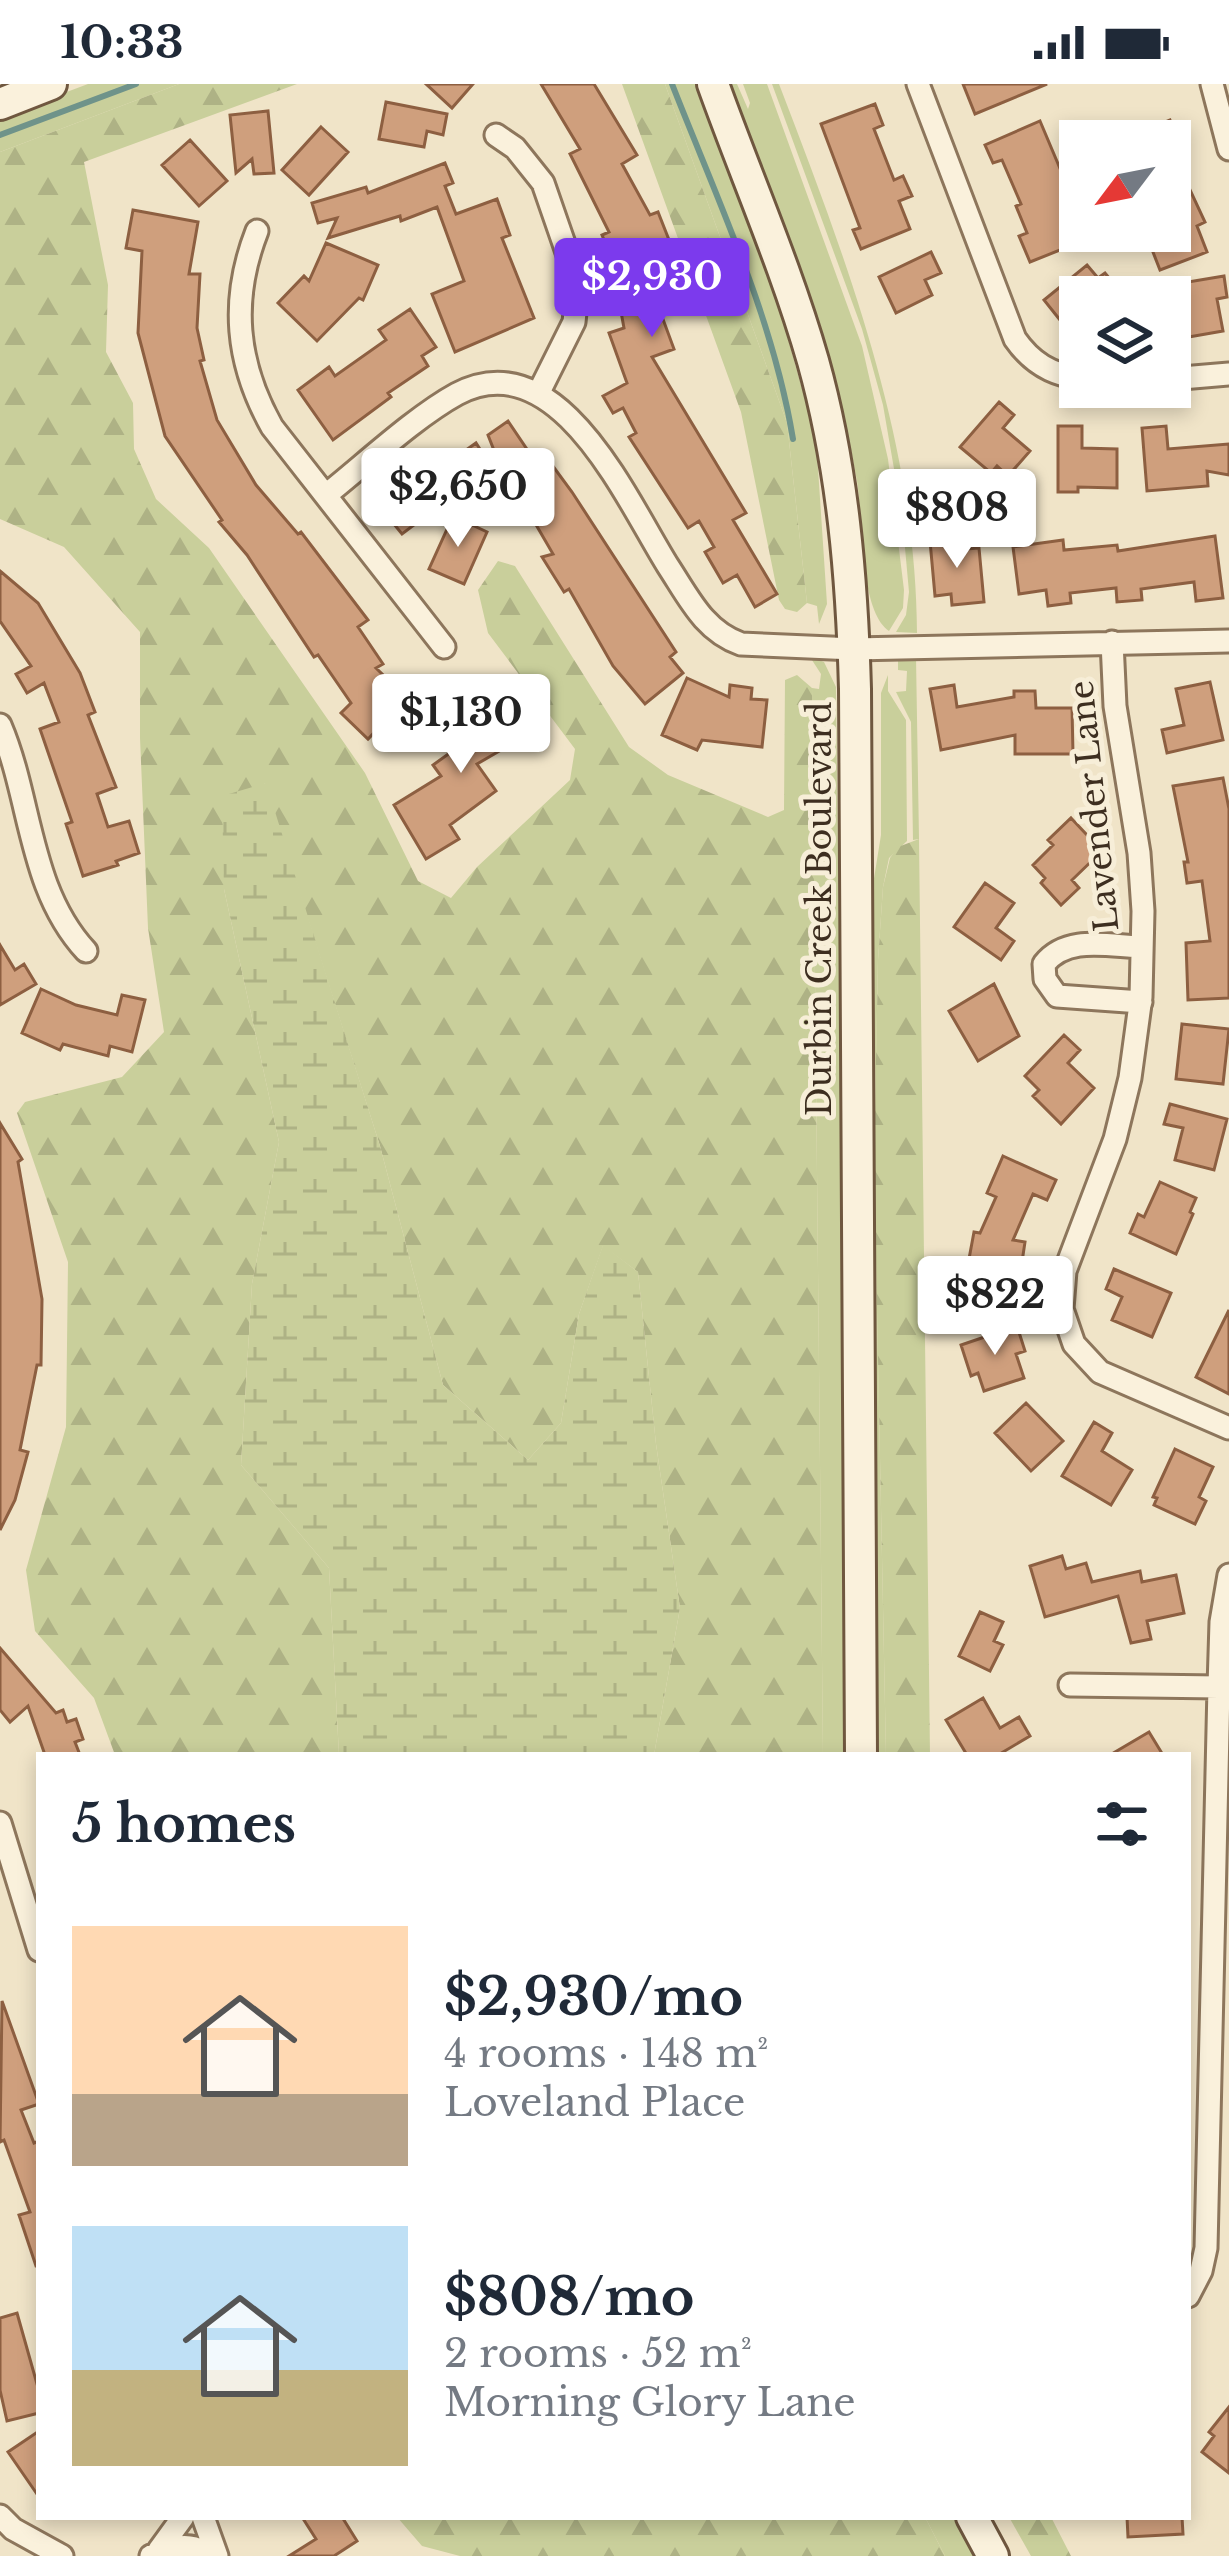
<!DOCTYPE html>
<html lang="en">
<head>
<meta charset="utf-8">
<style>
  body { margin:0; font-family:"Libre Baskerville",serif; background:#f6f6f7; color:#1f2937; height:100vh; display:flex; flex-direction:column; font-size:45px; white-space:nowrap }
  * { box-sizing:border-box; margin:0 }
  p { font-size:39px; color:#747a83 }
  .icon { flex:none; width:66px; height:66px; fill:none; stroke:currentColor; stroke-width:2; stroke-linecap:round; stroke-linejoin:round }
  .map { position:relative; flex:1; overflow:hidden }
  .sheet { position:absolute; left:36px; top:1668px; width:1155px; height:768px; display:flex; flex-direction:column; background:#fff; border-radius:0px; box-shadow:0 6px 18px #0003 }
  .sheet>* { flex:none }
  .needle { width:78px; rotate:238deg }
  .tools { position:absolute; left:1059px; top:36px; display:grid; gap:24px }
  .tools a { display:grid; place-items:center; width:132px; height:132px; border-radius:0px; background:#fff; box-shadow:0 6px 18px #0003; font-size:60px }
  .price { position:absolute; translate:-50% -102px; padding:0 27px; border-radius:12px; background:#fff; color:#222; font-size:39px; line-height:78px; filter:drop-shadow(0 3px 6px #0008) }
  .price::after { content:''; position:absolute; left:50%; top:72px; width:36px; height:27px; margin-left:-18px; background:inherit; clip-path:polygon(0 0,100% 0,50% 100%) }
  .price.current { background:#7c3aed; color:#fff }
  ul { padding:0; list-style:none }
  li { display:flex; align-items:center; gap:36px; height:300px; padding:0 36px }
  li span { display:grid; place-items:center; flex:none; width:336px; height:240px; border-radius:0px; color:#555 }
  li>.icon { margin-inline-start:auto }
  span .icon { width:144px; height:144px; fill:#fffc; stroke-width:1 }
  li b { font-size:51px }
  h2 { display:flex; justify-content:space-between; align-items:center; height:144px; padding:0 36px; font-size:51px }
  .status { display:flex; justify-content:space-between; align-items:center; height:84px; padding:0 60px; background:#fff; direction:ltr }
  .status svg { height:33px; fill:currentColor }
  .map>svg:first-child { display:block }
</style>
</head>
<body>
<div class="status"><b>10:33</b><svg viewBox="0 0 49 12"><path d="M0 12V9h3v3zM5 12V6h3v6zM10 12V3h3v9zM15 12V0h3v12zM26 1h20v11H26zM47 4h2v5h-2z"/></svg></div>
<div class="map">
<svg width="1229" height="2472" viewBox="0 0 1229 2472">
  <defs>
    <pattern id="forest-firs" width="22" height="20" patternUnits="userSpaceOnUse" patternTransform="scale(3)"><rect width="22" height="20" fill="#c9cf9b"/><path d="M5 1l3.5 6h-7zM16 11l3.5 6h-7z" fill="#aeb285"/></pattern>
    <pattern id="wetland-marsh" width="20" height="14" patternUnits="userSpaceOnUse" patternTransform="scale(3)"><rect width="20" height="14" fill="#c9cf9b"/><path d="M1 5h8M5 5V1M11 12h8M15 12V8" fill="none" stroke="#aeb285"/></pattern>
  </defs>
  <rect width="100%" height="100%" fill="#f0e4c8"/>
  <path fill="#c9cf9b" d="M 88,0 L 179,0 L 0,68 L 0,33 Z
    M 665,0 L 696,0 L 779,223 L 816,354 L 827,520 L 819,540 L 817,522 L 807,519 L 787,339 Z
    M 730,0 L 737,0 L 748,25 L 750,19 L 743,0 L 767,0 L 862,262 L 888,375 L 904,506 L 903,524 L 889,547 C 859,526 863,435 857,397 C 833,260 778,130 730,0 Z
    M 772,0 L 779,0 C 847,177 916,357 917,549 L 896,548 L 906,531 L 909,508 L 902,431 L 883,321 L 862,245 Z
    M 810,573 L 824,578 L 836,603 L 849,1671 L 823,1671 L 812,604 L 819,605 L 821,590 Z
    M 916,573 L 919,755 L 913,756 L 911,638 L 896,608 L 906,607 L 907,587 L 898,586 L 898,577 Z
    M 888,591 L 888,607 L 906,636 L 907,757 L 889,774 L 883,803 L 878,876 L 874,1077 L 886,1671 L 870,1671 L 871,813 L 881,751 L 881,609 Z
    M 925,2433 L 953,2433 L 975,2472 L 945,2472 Z"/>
  <path fill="url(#forest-firs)" d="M 179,0 L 297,0 L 84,78 L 108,201 L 106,268 L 133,319 L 134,365 L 156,415 L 209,464 L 365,689 L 418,797 L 451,814 L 477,783 L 570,696 L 575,665 L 488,549 L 478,506 L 498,477 L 515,482 L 629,663 L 668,691 L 768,733 L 784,726 L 785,596 L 797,591 L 812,604 L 823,1671 L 654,1671 L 680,1524 L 656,1360 L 638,1188 L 603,1162 L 579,1230 L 561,1339 L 528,1376 L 443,1301 L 380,1062 L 265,699 L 224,805 L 279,1058 L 252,1200 L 241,1381 L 329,1484 L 339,1671 L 115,1671 L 94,1614 L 35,1547 L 26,1486 L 66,1343 L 68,1178 L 17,1029 L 25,1018 L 122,993 L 164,948 L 148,844 L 140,654 L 140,548 L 64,463 L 0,435 L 0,68 Z
    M 622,0 L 665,0 L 787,339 L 807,519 L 797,528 L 785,525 L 779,516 L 741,328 Z
    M 919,755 L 930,1671 L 886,1671 L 874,1077 L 878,876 L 883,803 L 890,774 L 898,763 Z
    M 397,2433 L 925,2433 L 945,2472 L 460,2472 L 422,2462 Z
    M 1009,2433 L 1051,2433 L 1071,2472 L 1031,2472 Z"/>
  <path fill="url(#wetland-marsh)" d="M 266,699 L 380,1062 L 443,1301 L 528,1376 L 561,1339 L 579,1230 L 603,1161 L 638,1188 L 656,1360 L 680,1524 L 654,1671 L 339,1671 L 329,1484 L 241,1381 L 252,1200 L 279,1058 L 224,805 L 222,712 Z"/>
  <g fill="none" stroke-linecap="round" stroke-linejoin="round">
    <path stroke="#6f938a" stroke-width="6" d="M 672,0 C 717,115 773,233 793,355
      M 0,51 L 136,0"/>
  </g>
  <path fill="#cf9f7d" stroke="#8d5f41" stroke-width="3" d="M 426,0 L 473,0 L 452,24 Z
    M 541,0 L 594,0 L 637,71 L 622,80 L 650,131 L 658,128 L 671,161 L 667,162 L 678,215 L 657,219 L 674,265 L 652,273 L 746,429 L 733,436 L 777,510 L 755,523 L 737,491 L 723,499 L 705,468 L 714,463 L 699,437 L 688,444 L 629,353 L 636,349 L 623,324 L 613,329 L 603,312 L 627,299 L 609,249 L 624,244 L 614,190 L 618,189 L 602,151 L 609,148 L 570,70 L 580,65 Z
    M 963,0 L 1047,0 L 975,30 Z
    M 386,18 L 447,30 L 443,51 L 427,47 L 424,63 L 379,55 Z
    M 875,20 L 883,41 L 874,45 L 894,96 L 903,92 L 912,112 L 899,117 L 910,145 L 861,165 L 853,146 L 860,144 L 821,40 Z
    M 268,27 L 274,89 L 254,90 L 252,75 L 236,89 L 230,31 Z
    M 1170,36 L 1179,57 L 1120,57 Z
    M 1040,37 L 1067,101 L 1072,99 L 1080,117 L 1080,158 L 1030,178 L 1019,152 L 1027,149 L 1016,122 L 1021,120 L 1002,76 L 993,79 L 985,61 Z
    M 321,43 L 348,68 L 309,111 L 282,86 Z
    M 190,56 L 227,97 L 199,122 L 162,81 Z
    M 1170,63 L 1205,138 L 1197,142 L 1207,168 L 1160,186 L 1151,163 L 1144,166 L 1137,147 L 1170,147 Z
    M 445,79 L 453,99 L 445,102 L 456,130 L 497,115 L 510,151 L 502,154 L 534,234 L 455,268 L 432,210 L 464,197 L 437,123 L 401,137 L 400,132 L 328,154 L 337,134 L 318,139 L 312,119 L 366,103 L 368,109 Z
    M 133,126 L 198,138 L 189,190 L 200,190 L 197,244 L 204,276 L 200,277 L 217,336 L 256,401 L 298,450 L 301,448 L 368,536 L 358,543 L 383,580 L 376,584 L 407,614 L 368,655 L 341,629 L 351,619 L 318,571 L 314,573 L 247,471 L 219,438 L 222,436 L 165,352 L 138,249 L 142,167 L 126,164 Z
    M 326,159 L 378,181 L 363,216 L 359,214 L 317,257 L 278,219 L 304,192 L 309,197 Z
    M 931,168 L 941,189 L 925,196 L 932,211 L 896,229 L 879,193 Z
    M 1087,181 L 1098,194 L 1105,189 L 1125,213 L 1080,213 L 1080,246 L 1071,235 L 1064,241 L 1044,216 Z
    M 1224,192 L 1227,213 L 1217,215 L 1223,247 L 1183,254 L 1179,229 L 1170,230 L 1170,201 Z
    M 410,225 L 436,263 L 422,272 L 428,282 L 388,309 L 391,313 L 333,356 L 298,306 L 329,283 L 335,292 L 386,256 L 379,246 Z
    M 999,318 L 1014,331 L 1003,344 L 1030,367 L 1008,392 L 997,382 L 991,389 L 960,363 Z
    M 508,337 L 535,377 L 544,370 L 572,408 L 676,568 L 670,573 L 683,589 L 645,620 L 613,582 L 569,505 L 564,508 L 542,473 L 553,470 L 528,427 L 516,435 L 490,394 L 482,399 L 462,369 L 476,359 L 485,373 L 495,369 L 488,351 Z
    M 1058,342 L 1082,342 L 1082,364 L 1117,365 L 1117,404 L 1078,403 L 1078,408 L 1058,408 Z
    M 1166,342 L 1168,365 L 1229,360 L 1229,391 L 1207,387 L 1208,402 L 1147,407 L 1142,344 Z
    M 429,383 L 451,413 L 402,450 L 389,434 L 404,423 L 394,409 Z
    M 453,432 L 487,448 L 464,500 L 429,485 Z
    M 1215,452 L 1223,514 L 1196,517 L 1194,498 L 1141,505 L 1142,516 L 1117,518 L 1116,504 L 1070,509 L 1071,519 L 1048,522 L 1046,506 L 1019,510 L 1013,463 L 1063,456 L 1064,466 L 1117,461 L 1118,467 Z
    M 966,455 L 967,465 L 979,464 L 984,518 L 952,521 L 951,510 L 935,512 L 930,457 Z
    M 0,487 L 38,519 L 80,589 L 95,628 L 88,631 L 116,703 L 97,710 L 108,743 L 129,737 L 139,769 L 116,777 L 118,781 L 83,792 L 66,740 L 72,738 L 40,645 L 59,638 L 44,599 L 27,609 L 16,590 L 31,582 L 0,537 Z
    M 687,594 L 729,613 L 730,601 L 752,604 L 751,615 L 767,616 L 762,663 L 702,656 L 697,666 L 662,651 Z
    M 1210,598 L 1223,656 L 1167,669 L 1162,646 L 1184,641 L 1176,605 Z
    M 954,601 L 957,623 L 1014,613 L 1014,607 L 1035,607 L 1036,624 L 1072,624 L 1073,670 L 1015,670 L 1015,651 L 941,666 L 930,605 Z
    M 499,602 L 527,651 L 477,680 L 496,707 L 450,741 L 459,755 L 426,775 L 394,721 L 441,692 L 433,681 L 482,646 L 467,621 Z
    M 1223,694 L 1229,725 L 1229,914 L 1188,916 L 1186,859 L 1210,857 L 1202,797 L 1187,799 L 1184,778 L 1188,778 L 1173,702 Z
    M 1071,734 L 1102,767 L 1072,796 L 1079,804 L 1061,821 L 1041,799 L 1045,794 L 1033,781 L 1053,761 L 1048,756 Z
    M 985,799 L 1014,819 L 996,844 L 1014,857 L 1001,876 L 954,843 Z
    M 0,861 L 15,886 L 24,880 L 36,900 L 0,921 Z
    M 994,900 L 1019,952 L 978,977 L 949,927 Z
    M 41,905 L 76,921 L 117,931 L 122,911 L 145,916 L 132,968 L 110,962 L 108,972 L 63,960 L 60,966 L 22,949 Z
    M 1182,940 L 1229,945 L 1223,1000 L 1176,995 Z
    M 1064,951 L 1080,966 L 1068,979 L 1094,1004 L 1061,1040 L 1033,1012 L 1039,1006 L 1025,992 Z
    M 1170,1020 L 1227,1035 L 1214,1086 L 1175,1076 L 1183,1044 L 1164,1040 Z
    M 0,1039 L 22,1075 L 18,1078 L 42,1215 L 41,1281 L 37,1281 L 20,1366 L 28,1368 L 15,1416 L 0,1446 Z
    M 1003,1072 L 1056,1096 L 1047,1116 L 1033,1110 L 1013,1156 L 1025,1158 L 1022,1178 L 1016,1177 L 1009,1216 L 963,1207 L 974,1148 L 980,1149 L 996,1113 L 987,1109 Z
    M 1160,1098 L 1196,1114 L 1190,1128 L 1193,1130 L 1176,1170 L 1130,1149 L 1138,1130 L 1144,1133 Z
    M 1114,1185 L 1171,1209 L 1152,1253 L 1112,1236 L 1122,1213 L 1106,1205 Z
    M 1229,1226 L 1229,1310 L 1196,1293 Z
    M 1017,1242 L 1025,1267 L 1016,1270 L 1024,1294 L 984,1307 L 978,1289 L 971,1292 L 961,1261 Z
    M 1026,1319 L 1063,1357 L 1031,1387 L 995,1349 Z
    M 1094,1338 L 1112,1349 L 1102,1367 L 1132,1386 L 1111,1421 L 1062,1392 Z
    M 1175,1365 L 1213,1383 L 1199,1413 L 1206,1417 L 1195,1440 L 1154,1421 L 1157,1414 L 1153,1413 Z
    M 1062,1472 L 1066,1485 L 1086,1479 L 1092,1498 L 1140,1487 L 1142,1498 L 1176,1491 L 1184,1529 L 1147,1537 L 1151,1555 L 1131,1559 L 1118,1512 L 1045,1533 L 1030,1482 Z
    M 980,1528 L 1003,1538 L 994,1557 L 1003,1561 L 990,1587 L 959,1572 Z
    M 0,1564 L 56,1629 L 63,1626 L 67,1638 L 76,1635 L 83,1655 L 75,1658 L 80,1671 L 45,1671 L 28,1622 L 10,1638 L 0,1626 Z
    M 983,1614 L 1000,1644 L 1019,1633 L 1030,1652 L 998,1671 L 967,1671 L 946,1636 Z
    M 1149,1648 L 1163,1671 L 1110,1671 Z
    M 2,1917 L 39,2020 L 21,2026 L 34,2059 L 39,2057 L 39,2182 L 36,2182 L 19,2131 L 30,2128 L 4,2056 L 0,2058 Z
    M 17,2229 L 39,2307 L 39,2329 L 7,2337 L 0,2306 L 0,2234 Z
    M 1229,2323 L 1229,2389 L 1202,2368 L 1214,2352 L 1209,2348 Z
    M 39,2347 L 39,2413 L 8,2368 Z
    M 302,2433 L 342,2433 L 357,2457 L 334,2472 L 289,2472 L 316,2455 Z
    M 1127,2433 L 1182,2433 L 1183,2450 L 1128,2453 Z"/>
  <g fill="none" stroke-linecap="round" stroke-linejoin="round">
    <defs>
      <path id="street" d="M 918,0 L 1015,255 C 1031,278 1051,291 1080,294
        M 1212,0 L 1229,65
        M 496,51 L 515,64 L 543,99 L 578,200 L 574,238 L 539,308
        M 257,147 C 230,216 236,279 272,343 L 444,563
        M 1170,295 L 1229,290
        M 326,411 C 365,380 415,333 457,310 C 558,257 626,415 668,482 C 689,514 704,547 741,560 L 854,565 L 1229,557
        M 1112,558 L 1115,622 L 1139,769 L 1143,827 L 1141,913 L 1130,994 L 1115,1055 L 1065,1187 L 1062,1225 L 1074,1260 L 1100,1288 L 1229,1344
        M 0,641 C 32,716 28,804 86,867
        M 1141,918 L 1057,912 L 1045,895 L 1044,880 C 1067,851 1108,862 1142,863
        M 1070,1601 L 1219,1603
        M 0,1739 L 39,1866
        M 1188,2212 L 1201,2187 L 1206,2164 L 1219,1603 L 1221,1538 L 1229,1491
        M 0,2432 L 13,2445 L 62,2472
        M 203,2433 L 217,2472
        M 159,2466 L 183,2433
        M 151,2472 C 172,2463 190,2456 210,2472"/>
      <path id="secondary" d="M 713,0 C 746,92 786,183 813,277 C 843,384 852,495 855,605 L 861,1671
        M 0,20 L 51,0
        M 972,2433 L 993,2472"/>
    </defs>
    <use href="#street" stroke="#8d765c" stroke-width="27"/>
    <use href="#secondary" stroke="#6f573f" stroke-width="36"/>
    <use href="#street" stroke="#faf1dc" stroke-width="21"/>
    <use href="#secondary" stroke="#faf1dc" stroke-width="30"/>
  </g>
  <g text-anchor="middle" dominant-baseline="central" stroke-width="10" stroke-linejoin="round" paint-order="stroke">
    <g font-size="33" fill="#3d2e20" stroke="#f7eed8">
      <text transform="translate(1094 722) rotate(-96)">Lavender Lane</text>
      <text transform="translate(819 825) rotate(-90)">Durbin Creek Boulevard</text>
    </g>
  </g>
</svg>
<div class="tools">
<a><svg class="needle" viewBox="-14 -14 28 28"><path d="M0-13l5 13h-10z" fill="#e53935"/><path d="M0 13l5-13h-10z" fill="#747a83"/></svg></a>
<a><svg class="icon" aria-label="layers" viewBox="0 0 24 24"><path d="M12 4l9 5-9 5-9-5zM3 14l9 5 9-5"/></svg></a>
</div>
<b class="price current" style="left:652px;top:256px">$2,930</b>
<b class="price" style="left:458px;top:466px">$2,650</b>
<b class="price" style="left:957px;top:487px">$808</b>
<b class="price" style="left:461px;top:692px">$1,130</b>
<b class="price" style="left:995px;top:1274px">$822</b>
<section class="sheet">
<h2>5 homes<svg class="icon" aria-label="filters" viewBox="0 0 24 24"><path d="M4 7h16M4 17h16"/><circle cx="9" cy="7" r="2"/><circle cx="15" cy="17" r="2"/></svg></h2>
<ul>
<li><span style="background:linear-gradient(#ffd9b3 70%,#b9a48a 0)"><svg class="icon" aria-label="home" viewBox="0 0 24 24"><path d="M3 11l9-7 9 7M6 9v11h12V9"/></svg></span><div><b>$2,930/mo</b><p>4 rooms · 148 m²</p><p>Loveland Place</p></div></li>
<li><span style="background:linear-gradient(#bfe0f5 60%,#c2b280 0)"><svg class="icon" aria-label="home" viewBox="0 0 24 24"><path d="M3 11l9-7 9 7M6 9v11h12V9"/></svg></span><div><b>$808/mo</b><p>2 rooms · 52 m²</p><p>Morning Glory Lane</p></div></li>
</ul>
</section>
</div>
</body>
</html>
